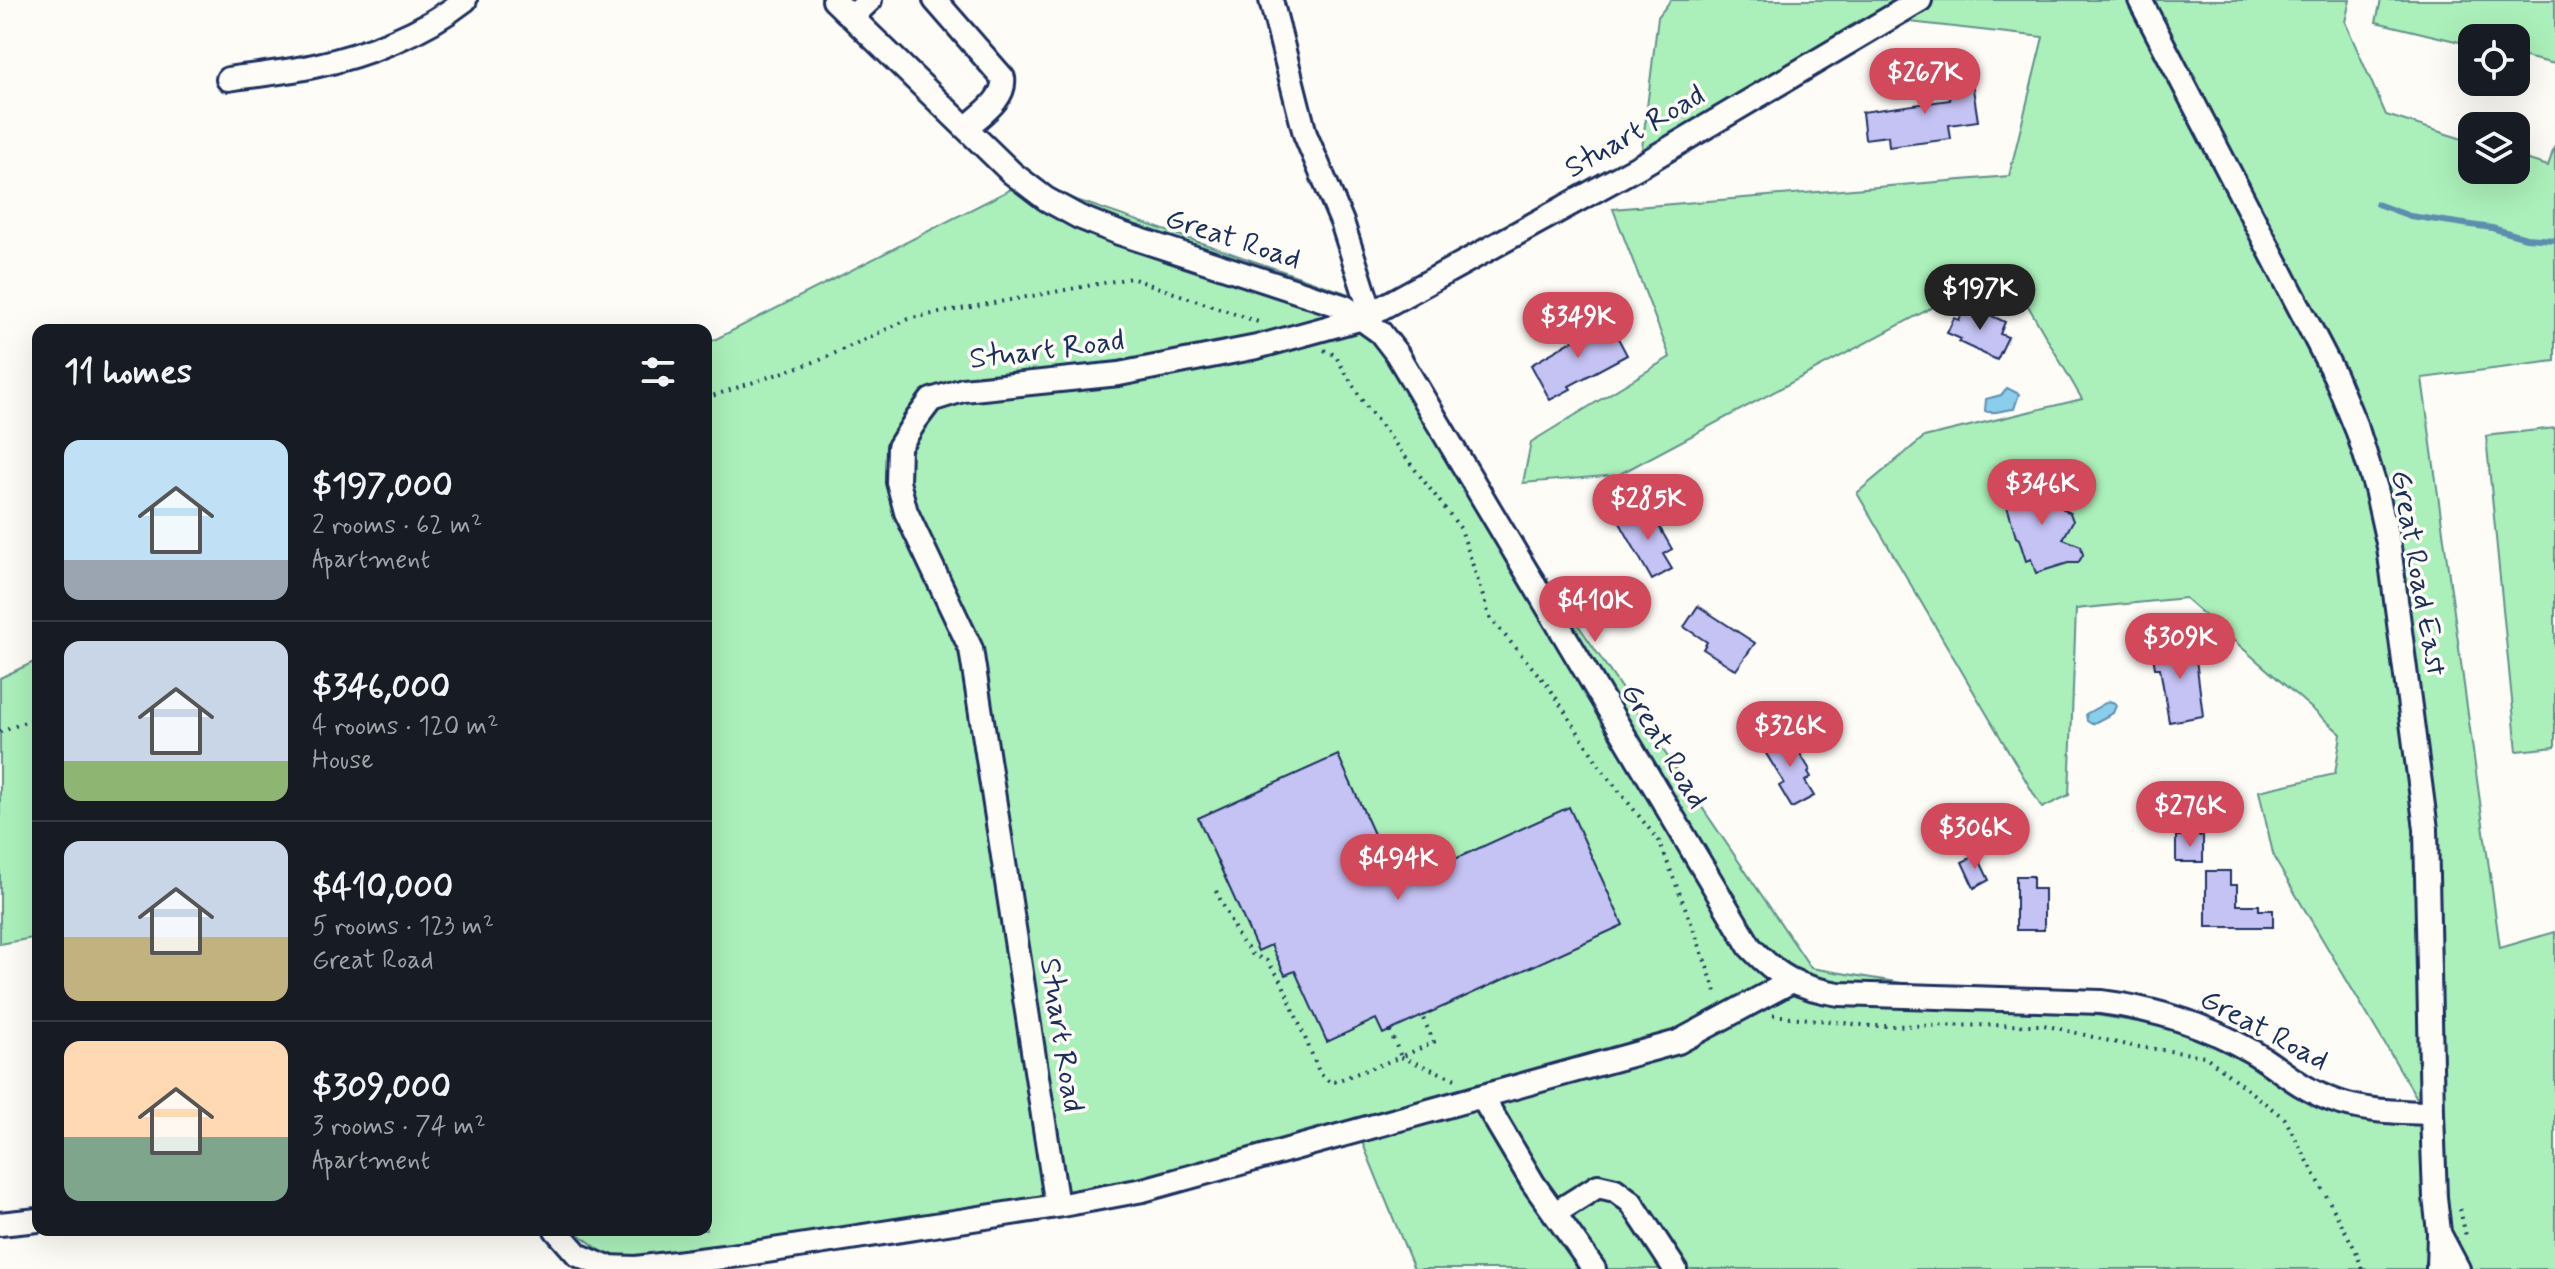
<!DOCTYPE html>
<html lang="en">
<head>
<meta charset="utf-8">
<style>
  body { margin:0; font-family:Mynerve,sans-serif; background:#242831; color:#f1f3f6; height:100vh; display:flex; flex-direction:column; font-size:30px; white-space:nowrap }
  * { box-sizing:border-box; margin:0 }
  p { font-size:26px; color:#9ea1a6 }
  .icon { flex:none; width:44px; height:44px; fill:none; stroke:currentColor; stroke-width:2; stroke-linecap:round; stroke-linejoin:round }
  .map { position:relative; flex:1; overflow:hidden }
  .panel { position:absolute; left:32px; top:324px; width:680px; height:912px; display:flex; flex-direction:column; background:#171b24; border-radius:16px; box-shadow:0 8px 32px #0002 }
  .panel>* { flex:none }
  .tools { position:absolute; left:2458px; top:24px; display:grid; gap:16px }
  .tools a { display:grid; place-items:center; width:72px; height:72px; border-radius:16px; background:#171b24; box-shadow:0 8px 32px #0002; font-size:40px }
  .price { position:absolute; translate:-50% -68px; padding:0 18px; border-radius:28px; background:#d1495b; color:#fff; font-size:26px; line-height:52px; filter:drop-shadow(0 2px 4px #0008) }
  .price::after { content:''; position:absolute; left:50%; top:48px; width:24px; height:18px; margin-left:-12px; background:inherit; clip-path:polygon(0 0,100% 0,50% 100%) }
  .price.current { background:#222; color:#fff }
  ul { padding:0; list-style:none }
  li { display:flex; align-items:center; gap:24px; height:200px; padding:0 32px }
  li+li { border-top:2px solid #363941 }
  li span { display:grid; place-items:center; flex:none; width:224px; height:160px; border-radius:16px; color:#555 }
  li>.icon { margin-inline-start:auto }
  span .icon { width:96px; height:96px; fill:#fffc; stroke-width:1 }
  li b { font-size:34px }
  h2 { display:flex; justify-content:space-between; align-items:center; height:96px; padding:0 32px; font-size:34px }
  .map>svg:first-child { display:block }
</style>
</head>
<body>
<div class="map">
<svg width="2555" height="1269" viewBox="0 0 2555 1269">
  <rect width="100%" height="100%" fill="#fdfcf7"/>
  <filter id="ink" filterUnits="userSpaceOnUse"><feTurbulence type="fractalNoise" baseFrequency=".0125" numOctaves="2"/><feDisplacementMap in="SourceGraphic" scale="16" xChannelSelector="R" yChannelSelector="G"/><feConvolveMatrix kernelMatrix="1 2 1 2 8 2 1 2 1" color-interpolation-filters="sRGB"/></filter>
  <g filter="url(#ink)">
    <path fill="#abf0ba" stroke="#63908c" stroke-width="2" d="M 1671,0 L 2350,0 L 2345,22 L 2386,115 L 2472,142 L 2472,170 L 2516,170 L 2516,156 L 2548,166 L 2555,145 L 2555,361 L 2422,378 L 2500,948 L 2555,932 L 2555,1269 L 1414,1269 L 1356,1127 L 1226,1173 L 720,1252 L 612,1260 L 574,1230 L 706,1230 L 706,344 L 1025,182 L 1355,296 L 1811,968 L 2192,1031 L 2433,1125 L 2274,858 L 2259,791 L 2335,774 L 2341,734 L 2185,598 L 2076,609 L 2069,795 L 2042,808 L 1857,493 L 1924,437 L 2082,399 L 2006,268 L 1618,475 L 1523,483 L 1531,442 L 1670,357 L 1613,209 L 2009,176 L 2043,37 L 1883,19 L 1639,173 L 1658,17 Z
      M 2381,0 L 2555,0 L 2555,64 L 2516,55 L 2516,38 L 2472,38 L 2472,45 L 2376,22 Z
      M 2555,428 L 2555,747 L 2517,751 L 2486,436 Z
      M 38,660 L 38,937 L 0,944 L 0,678 Z"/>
    <path fill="#89ceea" stroke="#5d8eb2" stroke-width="2" d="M 2007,388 L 2019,394 L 2014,409 C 2005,409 1992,415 1985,411 L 1986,399 L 2001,395 Z
      M 2109,701 L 2115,703 L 2116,706 L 2113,713 L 2092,724 L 2087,721 L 2086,714 Z"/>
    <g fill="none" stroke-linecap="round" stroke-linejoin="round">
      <path stroke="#5d8eb2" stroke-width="6" d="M 2377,204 L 2410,216 L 2492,228 L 2526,238 L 2555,240"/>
    </g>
    <path fill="#c5c2f4" stroke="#1b2f5e" stroke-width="2" d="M 1970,69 L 1978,121 L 1949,125 L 1951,139 L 1889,147 L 1888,136 L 1865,139 L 1862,112 L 1950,100 L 1946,72 Z
      M 1967,304 L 2005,322 L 2000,334 L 2008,337 L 1997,360 L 1959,342 L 1961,339 L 1947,333 L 1954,318 L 1959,320 Z
      M 1610,323 L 1627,355 L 1569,386 L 1571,389 L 1550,400 L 1531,365 L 1595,328 L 1596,330 Z
      M 2041,481 L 2047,501 L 2059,497 L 2063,509 L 2070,513 L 2073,521 L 2063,539 L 2081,546 L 2083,555 L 2078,563 L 2068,563 L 2036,573 L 2031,559 L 2026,561 L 2019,539 L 2016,537 L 2003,492 Z
      M 1648,507 L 1672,549 L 1663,554 L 1672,569 L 1652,580 L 1620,523 Z
      M 1698,606 L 1755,643 L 1736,670 L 1703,649 L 1707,642 L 1684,627 Z
      M 2194,643 L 2203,716 L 2169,722 L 2160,668 L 2155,668 L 2152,650 Z
      M 1787,732 L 1810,770 L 1808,772 L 1811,777 L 1805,781 L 1814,796 L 1792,808 L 1779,786 L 1784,783 L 1762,747 Z
      M 1338,755 L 1389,867 L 1399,863 L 1407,881 L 1569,807 L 1623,925 L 1383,1034 L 1376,1019 L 1327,1042 L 1295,971 L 1285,975 L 1271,945 L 1258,951 L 1198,818 Z
      M 2176,836 L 2203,836 L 2203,862 L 2176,862 Z
      M 1977,855 L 1989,880 L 1974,888 L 1962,862 Z
      M 2206,871 L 2230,871 L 2230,885 L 2237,885 L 2237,905 L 2259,905 L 2259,910 L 2273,910 L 2273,927 L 2206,927 Z
      M 2016,876 L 2033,876 L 2033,889 L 2044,889 L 2044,930 L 2016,930 Z"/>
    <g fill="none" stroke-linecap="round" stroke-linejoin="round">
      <defs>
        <path id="minor" d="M 834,0 L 1012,173 L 1046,199 L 1079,217 L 1119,233 L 1345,307 L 1380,332 L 1397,354 L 1750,947 C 1778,977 1799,988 1839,994 L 2101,1002 C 2155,1009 2204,1024 2251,1051 C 2278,1067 2300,1088 2329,1099 C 2362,1112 2397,1112 2432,1113
          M 935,0 L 1003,78 C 1006,99 980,115 966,128
          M 1271,0 L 1305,134 L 1342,222 L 1371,313
          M 2140,0 L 2335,376 L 2358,432 L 2376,489 L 2389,547 L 2426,829 L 2432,1113 L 2435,1197 L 2439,1232 L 2438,1269
          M 853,16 L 870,0
          M 228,79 C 257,75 286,72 314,66 C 366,55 423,33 465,0
          M 1482,1097 L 1533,1183 L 1594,1269
          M 1057,1206 L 971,649 L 906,512 L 898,482 L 899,447 L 916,420 L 931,400 L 963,390 L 1119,374 L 1257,347 L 1363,318 L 1645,163 L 1920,0
          M 1555,1213 L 1598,1186 L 1615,1190 L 1631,1202 L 1675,1269
          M 0,1224 L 38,1220
          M 556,1230 L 578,1255 L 606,1267 L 636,1268 L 747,1254 L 1057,1206 L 1143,1190 L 1678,1042 L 1790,982
          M 2440,1235 L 2458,1269"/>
      </defs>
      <use href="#minor" stroke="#1b2f5e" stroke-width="28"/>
      <path stroke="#1b2f5e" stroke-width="4" stroke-dasharray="2 6" stroke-linecap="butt" d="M 1324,350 L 1335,355 L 1363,402 L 1461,529 L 1490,618 L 1549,687 L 1603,771 L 1659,841 L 1692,925 L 1716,992 L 1719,996
        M 706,398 L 820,360 L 911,318 L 1131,278 L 1261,323
        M 0,732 L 38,717
        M 1216,891 L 1239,938 L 1252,954 L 1267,961 L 1281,980 L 1320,1074 L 1331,1083 L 1401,1057 L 1458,1080
        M 1773,1015 L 1871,1026 L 2044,1025 L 2126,1045 L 2205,1056 L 2285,1119 L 2356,1251 L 2362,1269
        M 1390,1031 L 1401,1057 L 1434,1042 L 1422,1016
        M 2460,1209 L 2466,1236"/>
      <use href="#minor" stroke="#fdfcf7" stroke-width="22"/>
    </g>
  </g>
  <g text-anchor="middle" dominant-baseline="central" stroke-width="7" stroke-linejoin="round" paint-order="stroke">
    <g font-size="30" fill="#1b2f5e" stroke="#fdfcf7">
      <text transform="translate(1635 132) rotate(-30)">Stuart Road</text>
      <text transform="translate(1233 239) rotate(18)">Great Road</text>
      <text transform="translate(1047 350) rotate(-7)">Stuart Road</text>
      <text transform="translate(2418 573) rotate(80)">Great Road East</text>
      <text transform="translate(1664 746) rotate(59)">Great Road</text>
      <text transform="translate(2264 1030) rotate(28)">Great Road</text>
      <text transform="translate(1061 1035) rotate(81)">Stuart Road</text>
    </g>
  </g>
</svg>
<div class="tools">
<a><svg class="icon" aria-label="locate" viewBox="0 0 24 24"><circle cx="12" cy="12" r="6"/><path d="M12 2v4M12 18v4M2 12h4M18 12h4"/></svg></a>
<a><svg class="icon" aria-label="layers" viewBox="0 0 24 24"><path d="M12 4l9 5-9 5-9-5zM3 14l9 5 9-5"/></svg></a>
</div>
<b class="price" style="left:1925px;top:116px">$267K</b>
<b class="price current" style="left:1980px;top:332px">$197K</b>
<b class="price" style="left:1578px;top:360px">$349K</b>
<b class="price" style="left:2042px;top:527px">$346K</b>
<b class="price" style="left:1648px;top:542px">$285K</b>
<b class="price" style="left:1595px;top:644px">$410K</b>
<b class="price" style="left:2180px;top:681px">$309K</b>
<b class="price" style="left:1790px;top:769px">$326K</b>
<b class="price" style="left:2190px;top:849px">$276K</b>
<b class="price" style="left:1975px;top:871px">$306K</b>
<b class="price" style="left:1398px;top:902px">$494K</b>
<section class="panel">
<h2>11 homes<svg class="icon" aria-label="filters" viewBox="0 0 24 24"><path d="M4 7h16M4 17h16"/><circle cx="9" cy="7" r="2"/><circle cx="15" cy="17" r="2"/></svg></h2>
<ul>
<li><span style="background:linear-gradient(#bfe0f5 75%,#9aa5b1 0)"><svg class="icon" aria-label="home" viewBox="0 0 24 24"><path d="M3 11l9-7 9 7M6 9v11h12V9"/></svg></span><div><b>$197,000</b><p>2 rooms · 62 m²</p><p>Apartment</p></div></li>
<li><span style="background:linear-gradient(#c9d6e8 75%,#8fb573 0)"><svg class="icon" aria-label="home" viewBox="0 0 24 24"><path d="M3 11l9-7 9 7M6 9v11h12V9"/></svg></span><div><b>$346,000</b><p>4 rooms · 120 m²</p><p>House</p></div></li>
<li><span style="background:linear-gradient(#c9d6e8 60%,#c2b280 0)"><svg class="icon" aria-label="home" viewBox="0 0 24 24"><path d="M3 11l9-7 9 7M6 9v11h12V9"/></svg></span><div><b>$410,000</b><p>5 rooms · 123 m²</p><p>Great Road</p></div></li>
<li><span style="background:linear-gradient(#ffd9b3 60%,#7fa58c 0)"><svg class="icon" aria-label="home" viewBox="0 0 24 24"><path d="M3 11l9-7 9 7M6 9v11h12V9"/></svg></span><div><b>$309,000</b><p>3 rooms · 74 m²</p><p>Apartment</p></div></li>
</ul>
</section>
</div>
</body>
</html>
